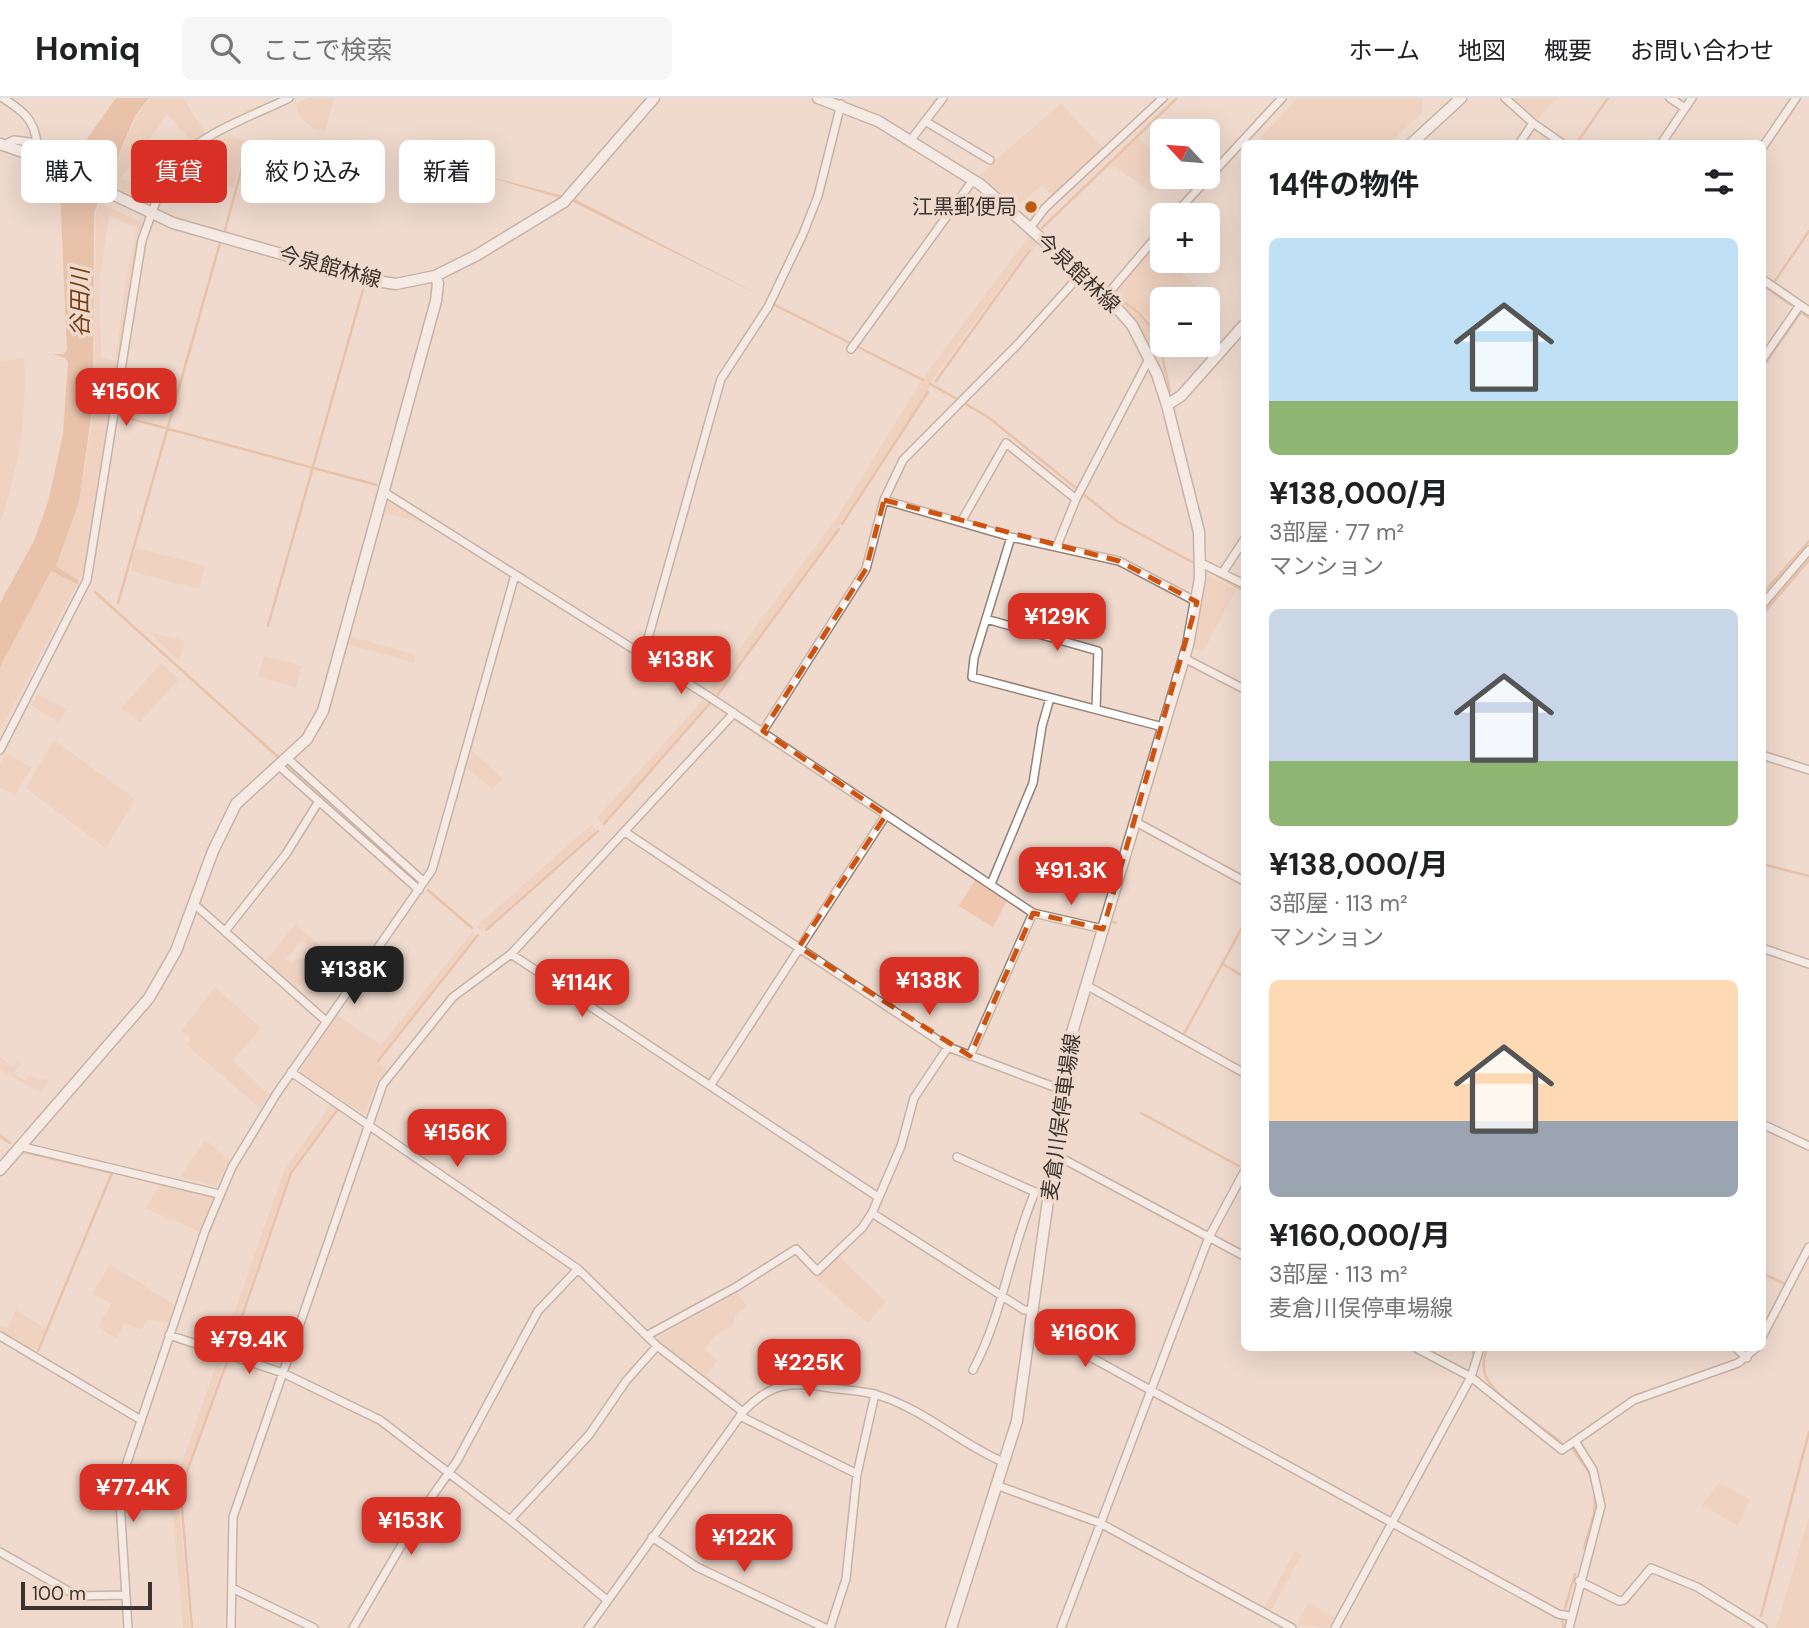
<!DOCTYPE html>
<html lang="ja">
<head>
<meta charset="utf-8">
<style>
  body { margin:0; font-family:"DM Sans","Noto Sans JP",sans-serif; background:#f6f6f6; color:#202124; height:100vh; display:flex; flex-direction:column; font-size:26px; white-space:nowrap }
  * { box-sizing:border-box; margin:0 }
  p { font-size:23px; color:#757577 }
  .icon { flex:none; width:38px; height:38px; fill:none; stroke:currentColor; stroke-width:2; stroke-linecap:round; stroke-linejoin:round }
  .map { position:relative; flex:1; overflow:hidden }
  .side { position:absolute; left:1241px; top:42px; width:525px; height:1211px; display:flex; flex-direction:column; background:#fff; border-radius:10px; box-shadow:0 7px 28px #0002 }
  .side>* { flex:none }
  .top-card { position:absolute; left:21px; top:42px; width:665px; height:63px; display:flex; gap:14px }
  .needle { width:46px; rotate:296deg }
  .buttons { position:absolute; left:1150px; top:21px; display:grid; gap:14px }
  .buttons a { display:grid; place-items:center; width:70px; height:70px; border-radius:10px; background:#fff; box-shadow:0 7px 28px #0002; font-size:35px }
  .scale { position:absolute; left:21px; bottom:18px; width:131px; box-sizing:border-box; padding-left:7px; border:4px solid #3d342f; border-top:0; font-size:19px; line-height:24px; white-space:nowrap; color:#3d342f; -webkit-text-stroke:5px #efdacd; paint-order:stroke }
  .price { position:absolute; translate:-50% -60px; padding:0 16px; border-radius:14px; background:#d93025; color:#fff; font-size:23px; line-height:46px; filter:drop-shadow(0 2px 4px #0008) }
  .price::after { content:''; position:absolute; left:50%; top:42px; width:21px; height:16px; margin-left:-10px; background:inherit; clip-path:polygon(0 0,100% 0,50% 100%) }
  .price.on { background:#222; color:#fff }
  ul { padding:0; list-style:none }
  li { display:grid; align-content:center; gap:14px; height:371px; padding:0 28px }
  li span { display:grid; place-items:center; height:217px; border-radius:10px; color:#555 }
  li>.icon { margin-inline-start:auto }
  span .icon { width:126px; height:126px; fill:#fffc; stroke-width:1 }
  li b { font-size:30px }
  h2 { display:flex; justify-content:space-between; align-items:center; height:84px; padding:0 28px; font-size:30px }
  .tag { padding:0 24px; border-radius:10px; background:#fff; box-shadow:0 7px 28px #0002; font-size:24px; line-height:63px }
  .tag.on { background:#d93025; color:#fff }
  header { display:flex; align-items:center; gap:42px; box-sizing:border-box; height:98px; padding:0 35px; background:#fff; border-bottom:2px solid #e0e0e0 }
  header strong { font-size:33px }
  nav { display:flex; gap:38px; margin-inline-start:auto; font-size:24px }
  .search { width:490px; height:63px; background:#f6f6f6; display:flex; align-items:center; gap:18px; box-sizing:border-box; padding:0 24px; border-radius:10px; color:#757577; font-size:26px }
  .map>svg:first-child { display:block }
</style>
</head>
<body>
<header>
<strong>Homiq</strong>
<div class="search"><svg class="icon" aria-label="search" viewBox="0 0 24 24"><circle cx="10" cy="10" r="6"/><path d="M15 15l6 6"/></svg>ここで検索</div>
<nav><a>ホーム</a><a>地図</a><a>概要</a><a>お問い合わせ</a></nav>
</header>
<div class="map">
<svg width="1809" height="1530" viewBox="0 0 1809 1530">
  <rect width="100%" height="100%" fill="#efdacd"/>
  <path fill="#efc7af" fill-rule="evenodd" d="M 150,0 L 183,0 L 205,35 L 192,44 L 167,16 L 121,80 L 153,97 L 149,107 L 106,87 L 136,19 Z
    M 308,0 L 334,0 L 325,33 C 309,29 298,22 296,5 Z
    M 1298,0 L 1422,0 L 1422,15 L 1389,45 L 1263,45 L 1262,38 Z
    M 1512,0 L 1558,0 L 1538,21 Z
    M 1061,5 L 1103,51 L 1053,98 L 1042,87 L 1016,109 L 979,77 Z
    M 229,39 L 247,43 L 234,90 L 178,73 L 197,54 Z
    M 1138,40 L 1162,63 L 1162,75 L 1151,94 L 1110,65 Z
    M 100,105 L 146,126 L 91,458 L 79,483 L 56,468 L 79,404 L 94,313 L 98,313 L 94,304 L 96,115 ZM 109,118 L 138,130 L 128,169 L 115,263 L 101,260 L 100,179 Z
    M 1029,138 L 1038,145 L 1033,152 L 1029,150 L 935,278 L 927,294 L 820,457 L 715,598 L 708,593 L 838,418 L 923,280 Z
    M 1151,150 L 1162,163 L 1167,163 L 1196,187 L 1183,201 L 1162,201 L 1162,227 L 1157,230 L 1141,214 L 1116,198 C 1149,227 1157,226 1161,273 L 1137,226 L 1113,197 Z
    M 24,260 C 27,317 19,371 0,425 L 0,263 Z
    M 126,294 L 145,299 L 140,321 L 123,317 Z
    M 392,403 L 428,426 L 384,415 L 387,404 Z
    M 136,450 L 205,468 L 199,491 L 130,473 Z
    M 51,473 L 77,486 L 0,633 L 0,569 Z
    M 1208,477 L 1236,492 L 1203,554 L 1194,550 Z
    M 149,534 L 185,543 L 179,563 Z
    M 350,538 L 416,557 L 414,565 L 348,546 Z
    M 264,558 L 302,568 L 296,589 L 258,579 Z
    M 161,565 L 179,581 L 140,624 L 121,611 Z
    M 38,596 L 67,611 L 59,624 L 31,607 Z
    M 703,602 L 709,605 L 603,725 L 597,720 Z
    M 54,642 L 135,701 L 106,750 L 26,690 Z
    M 472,653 L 503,681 L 492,691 L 467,669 Z
    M 6,655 L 32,669 L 15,697 L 0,689 L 0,667 Z
    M 591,727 L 596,732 L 482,833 L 476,829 Z
    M 976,781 L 1007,803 L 993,829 L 959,808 Z
    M 295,827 L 326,852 C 318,859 314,860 303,856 L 307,846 L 301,843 L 286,861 L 292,866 L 296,860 L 313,862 L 305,882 L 296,891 L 266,862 Z
    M 473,833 L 476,839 L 376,963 L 389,973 L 378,982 L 364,1016 L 299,974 L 337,917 L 381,947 Z
    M 215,889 L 261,930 L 233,962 L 269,997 L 260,1010 L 187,947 L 191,940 L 181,933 Z
    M 0,959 L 13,968 L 18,963 L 20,966 L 14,976 L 25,982 L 30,977 L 40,982 L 49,981 L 42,994 L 0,972 Z
    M 332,1006 L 337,1010 L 290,1073 L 229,1249 L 223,1247 L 285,1070 Z
    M 205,1042 L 230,1062 L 215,1088 L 180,1079 Z
    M 160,1087 L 213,1099 L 199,1134 L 146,1110 Z
    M 839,1158 L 886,1204 L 868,1225 L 815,1180 Z
    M 110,1166 L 175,1207 L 169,1225 L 148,1221 L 142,1232 L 125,1225 L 116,1240 L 98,1229 L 112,1205 L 92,1196 Z
    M 737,1195 L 747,1208 L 735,1217 L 733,1228 L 714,1239 L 704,1251 L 717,1262 L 707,1278 L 738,1302 L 735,1306 L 668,1253 L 657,1240 Z
    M 16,1212 L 46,1231 L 35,1253 L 0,1233 L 0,1227 L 8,1230 Z
    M 219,1259 L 225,1260 L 181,1392 L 179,1410 L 190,1530 L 183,1530 L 172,1403 L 176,1382 Z
    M 1719,1385 L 1750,1401 L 1738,1428 L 1702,1407 Z
    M 1809,1419 L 1809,1530 L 1776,1530 Z
    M 1295,1453 L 1302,1456 L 1271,1513 L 1264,1510 Z
    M 1308,1505 L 1334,1519 L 1328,1530 L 1297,1527 Z"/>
  <path fill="#e3a47e" d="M 116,0 L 149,0 L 135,18 L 94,115 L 93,305 L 97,312 L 92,312 L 79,404 L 56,468 L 79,483 L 77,486 L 51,473 L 0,569 L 0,505 L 34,443 L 48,404 L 63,336 L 68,264 L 65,260 L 52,256 L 64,256 L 67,252 L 60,92 L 74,59 Z
    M 475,75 L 575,101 L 765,200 L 573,104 Z"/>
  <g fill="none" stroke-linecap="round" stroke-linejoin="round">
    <path stroke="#e3a47e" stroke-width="2.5" d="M 1576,46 L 1608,0
      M 1762,56 L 1793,12
      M 1042,130 L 1177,0
      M 225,132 L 249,44
      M 1775,183 L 1809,133
      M 1762,187 L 1791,207
      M 1116,198 L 1139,215 L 1157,236 L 1170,293
      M 775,207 L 923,282
      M 1762,270 L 1801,214 L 1809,220
      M 936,283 L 1030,152
      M 930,286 L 959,302
      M 964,305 L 988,319 L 1118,424 L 1194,465
      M 124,319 L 377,387
      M 842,426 L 928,294
      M 1210,474 L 1244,493
      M 1765,493 L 1809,443
      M 95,494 L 277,658
      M 118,505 L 220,145
      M 1762,517 L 1809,462
      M 268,528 L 364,188
      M 716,599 L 839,431
      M 289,668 L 385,754
      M 604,726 L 712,603
      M 1762,766 L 1809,778
      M 428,792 L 472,830
      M 1113,824 L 1116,825
      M 486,832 L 598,733
      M 1223,866 L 1244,879
      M 1184,936 L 1244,826
      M 378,963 L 478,837
      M 1141,1015 L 1239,1068
      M 0,1038 L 10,1045
      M 24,1054 L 112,1075 L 38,1253
      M 120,1076 L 213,1099
      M 1762,1175 L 1785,1186
      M 1487,1250 C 1484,1259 1482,1267 1485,1276 C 1492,1298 1543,1329 1562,1345
      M 231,1251 L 291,1075 L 338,1011
      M 1473,1256 L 1475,1250
      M 1573,1352 L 1589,1374 L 1593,1389
      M 1584,1450 L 1594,1416 L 1595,1395
      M 1565,1510 L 1575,1476
      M 1761,1518 L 1809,1334
      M 1562,1522 L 1563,1530
      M 192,1530 L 181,1398 L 185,1379 L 228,1261"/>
    <defs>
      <path id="street" d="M 3,0 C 23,13 34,21 37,45 L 14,42 L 4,47
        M 1505,0 L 1533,25 L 1563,46
        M 1670,0 L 1685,10
        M 925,23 L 990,62
        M 910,43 L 943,0
        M 1519,46 L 1533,25
        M 1661,46 L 1692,0
        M 1762,50 L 1796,0
        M 1174,117 L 1282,0
        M 1030,130 L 1045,110 L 1163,0
        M 1762,181 L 1809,213
        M 1106,198 L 1162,132
        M 851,251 L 973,82
        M 1762,262 L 1800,207
        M 384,394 L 708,598 L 1033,815 L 1103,831
        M 884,402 L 1011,439 L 1119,463 L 1197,504
        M 961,424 L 1006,345 L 1076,401
        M 1011,439 L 974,560 L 972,579 L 1163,629
        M 1057,448 L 1076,401 L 1149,261
        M 1201,465 L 1244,486
        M 1223,474 L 1244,442
        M 1762,507 L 1809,452
        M 986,521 L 1098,553 L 1096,611
        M 643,558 L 721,281 L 768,209 L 803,136 L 818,98 L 841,6
        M 1184,560 L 1244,591
        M 763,633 L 866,471 L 884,402 L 903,362 L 1019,245 L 1081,176
        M 0,652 L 87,482 L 142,142 C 152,115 161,84 179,62 C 202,35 257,16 289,0
        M 1762,657 L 1809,672
        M 287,660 L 424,784
        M 279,668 L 419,792
        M 1136,724 L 1244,783
        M 625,734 L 948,949 L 1062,992
        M 991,786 L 1033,685 L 1042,628 L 1050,600
        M 194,806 L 326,923
        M 226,832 L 286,756 L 319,703
        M 1762,850 L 1809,866
        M 511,856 L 878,1099
        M 1086,887 L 1244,975
        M 948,949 L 914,1000 L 901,1048 L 872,1115 L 1024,1212 L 1034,1213
        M 970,958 L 1033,815
        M 291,974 L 578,1171 L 657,1248 L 743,1314
        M 710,988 L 886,717
        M 1762,1026 L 1809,1048
        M 19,1048 L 219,1096
        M 1054,1056 L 1244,1158
        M 957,1059 L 1035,1094 L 1049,1096
        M 1032,1227 L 1558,1516 L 1569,1518
        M 169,1237 L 283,1275 L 380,1322 L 510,1422 L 607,1502
        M 648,1237 L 736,1189 L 796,1151 L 817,1173 L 862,1130 L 872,1115
        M 0,1238 L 141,1322
        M 1762,1239 L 1809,1149
        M 1416,1250 L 1471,1279 L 1562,1352 L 1634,1302 L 1738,1265 L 1756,1250
        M 1736,1250 L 1747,1260
        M 973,1272 C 1003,1216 1010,1152 1035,1094
        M 740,1318 L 857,1376
        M 996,1387 L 1100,1425 L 1292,1530
        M 510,1422 L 589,1337 L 626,1283 L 657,1248
        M 652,1439 L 697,1469 L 825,1530
        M 0,1454 L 77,1498 L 125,1497
        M 1579,1483 L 1619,1503 L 1624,1502 L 1651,1470 L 1697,1489 L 1763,1530
        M 232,1490 L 314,1530
        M 128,1530 L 119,1388 L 205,1133 L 232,1069 L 277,995 L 432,772 L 515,477
        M 231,1530 L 233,1419 L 383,986 L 453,899 L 511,856 L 734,615
        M 353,1530 L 421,1414 L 457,1363 L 538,1213 L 578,1171
        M 588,1530 L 743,1314 C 772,1283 791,1284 831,1290 C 845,1292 860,1293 874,1296 C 921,1309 959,1345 1003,1364
        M 830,1530 L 846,1481 L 857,1376 L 875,1296
        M 1061,1530 L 1209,1139 L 1244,1074
        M 1335,1530 L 1471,1279 L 1480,1250
        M 1569,1530 L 1601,1408 L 1593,1372 L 1575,1343"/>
      <path id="secondary" d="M 818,0 L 878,23 L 981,87 L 1106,198 L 1132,227 L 1157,276 L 1167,307 L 1199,434 L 1200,480 L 1188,547 L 1071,938 L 1017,1323 L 951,1530
        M 0,46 L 26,55 L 173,125 L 376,183 L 396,186 L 435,178 L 477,157 L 564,104 L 654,0
        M 1411,46 L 1461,0
        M 1167,307 L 1181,298 L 1244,227
        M 0,1072 L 149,900 L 176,853 L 213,753 L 236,706 L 307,641 L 323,613 L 436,203 L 438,185 L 435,178"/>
    </defs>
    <use href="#street" stroke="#958176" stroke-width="10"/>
    <use href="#secondary" stroke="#958176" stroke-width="13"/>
    <use href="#street" stroke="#fff" stroke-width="7"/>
    <use href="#secondary" stroke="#fff" stroke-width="10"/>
  </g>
  <path d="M0 0H1809V1530H0ZM 884,402 L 1119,463 L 1197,504 L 1103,831 L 1033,815 L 970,958 L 799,849 L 886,717 L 763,633 L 866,471 Z" fill="#efdacd" fill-opacity=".55" fill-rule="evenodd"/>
  <path fill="none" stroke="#ce5311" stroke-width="5" stroke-dasharray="14 9" stroke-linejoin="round" d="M 884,402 L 1119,463 L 1197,504 L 1103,831 L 1033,815 L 970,958 L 799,849 L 886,717 L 763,633 L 866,471 Z"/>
  <circle fill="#ba5d0e" stroke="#efdacd" stroke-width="2.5" cx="1031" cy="109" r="7"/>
  <g text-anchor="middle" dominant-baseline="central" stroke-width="7" stroke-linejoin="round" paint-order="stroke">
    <g font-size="21" fill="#3d342f" stroke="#efdacd" text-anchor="end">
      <text x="1017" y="109">江黒郵便局</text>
    </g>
    <g font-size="21" fill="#3d342f" stroke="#efdacd">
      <text transform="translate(330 169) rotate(15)">今泉館林線</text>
      <text transform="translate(1078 175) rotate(43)">今泉館林線</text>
      <text transform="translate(1061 1019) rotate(-82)">麦倉川俣停車場線</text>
    </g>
    <g font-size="23" font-style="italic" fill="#793f14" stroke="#efdacd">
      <text transform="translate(80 205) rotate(-90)">谷田川</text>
    </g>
  </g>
</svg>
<div class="buttons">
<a><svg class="needle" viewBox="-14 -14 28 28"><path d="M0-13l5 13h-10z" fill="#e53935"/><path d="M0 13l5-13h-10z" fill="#757577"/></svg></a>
<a>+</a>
<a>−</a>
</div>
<div class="scale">100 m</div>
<b class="price" style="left:126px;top:330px">¥150K</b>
<b class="price" style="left:1057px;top:555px">¥129K</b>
<b class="price" style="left:681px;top:598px">¥138K</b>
<b class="price" style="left:1071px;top:809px">¥91.3K</b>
<b class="price on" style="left:354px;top:908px">¥138K</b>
<b class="price" style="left:929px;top:919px">¥138K</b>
<b class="price" style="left:582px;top:921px">¥114K</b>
<b class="price" style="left:457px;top:1071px">¥156K</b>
<b class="price" style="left:1085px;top:1271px">¥160K</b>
<b class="price" style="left:249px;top:1278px">¥79.4K</b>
<b class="price" style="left:809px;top:1301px">¥225K</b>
<b class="price" style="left:133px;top:1426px">¥77.4K</b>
<b class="price" style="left:411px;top:1459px">¥153K</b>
<b class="price" style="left:744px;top:1476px">¥122K</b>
<div class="top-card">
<a class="tag">購入</a>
<a class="tag on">賃貸</a>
<a class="tag">絞り込み</a>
<a class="tag">新着</a>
</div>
<section class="side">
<h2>14件の物件<svg class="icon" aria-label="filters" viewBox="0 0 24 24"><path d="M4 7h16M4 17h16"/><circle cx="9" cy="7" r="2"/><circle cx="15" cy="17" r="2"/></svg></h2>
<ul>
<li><span style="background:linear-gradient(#bfe0f5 75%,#8fb573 0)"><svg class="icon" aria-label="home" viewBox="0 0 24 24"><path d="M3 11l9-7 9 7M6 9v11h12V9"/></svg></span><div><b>¥138,000/月</b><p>3部屋 · 77 m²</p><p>マンション</p></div></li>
<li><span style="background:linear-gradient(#c9d6e8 70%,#8fb573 0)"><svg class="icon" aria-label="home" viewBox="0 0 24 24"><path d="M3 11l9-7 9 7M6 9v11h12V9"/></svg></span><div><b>¥138,000/月</b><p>3部屋 · 113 m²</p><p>マンション</p></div></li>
<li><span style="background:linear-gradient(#ffd9b3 65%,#9aa5b1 0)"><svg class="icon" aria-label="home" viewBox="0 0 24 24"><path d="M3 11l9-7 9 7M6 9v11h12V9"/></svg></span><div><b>¥160,000/月</b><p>3部屋 · 113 m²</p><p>麦倉川俣停車場線</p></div></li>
</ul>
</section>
</div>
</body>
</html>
